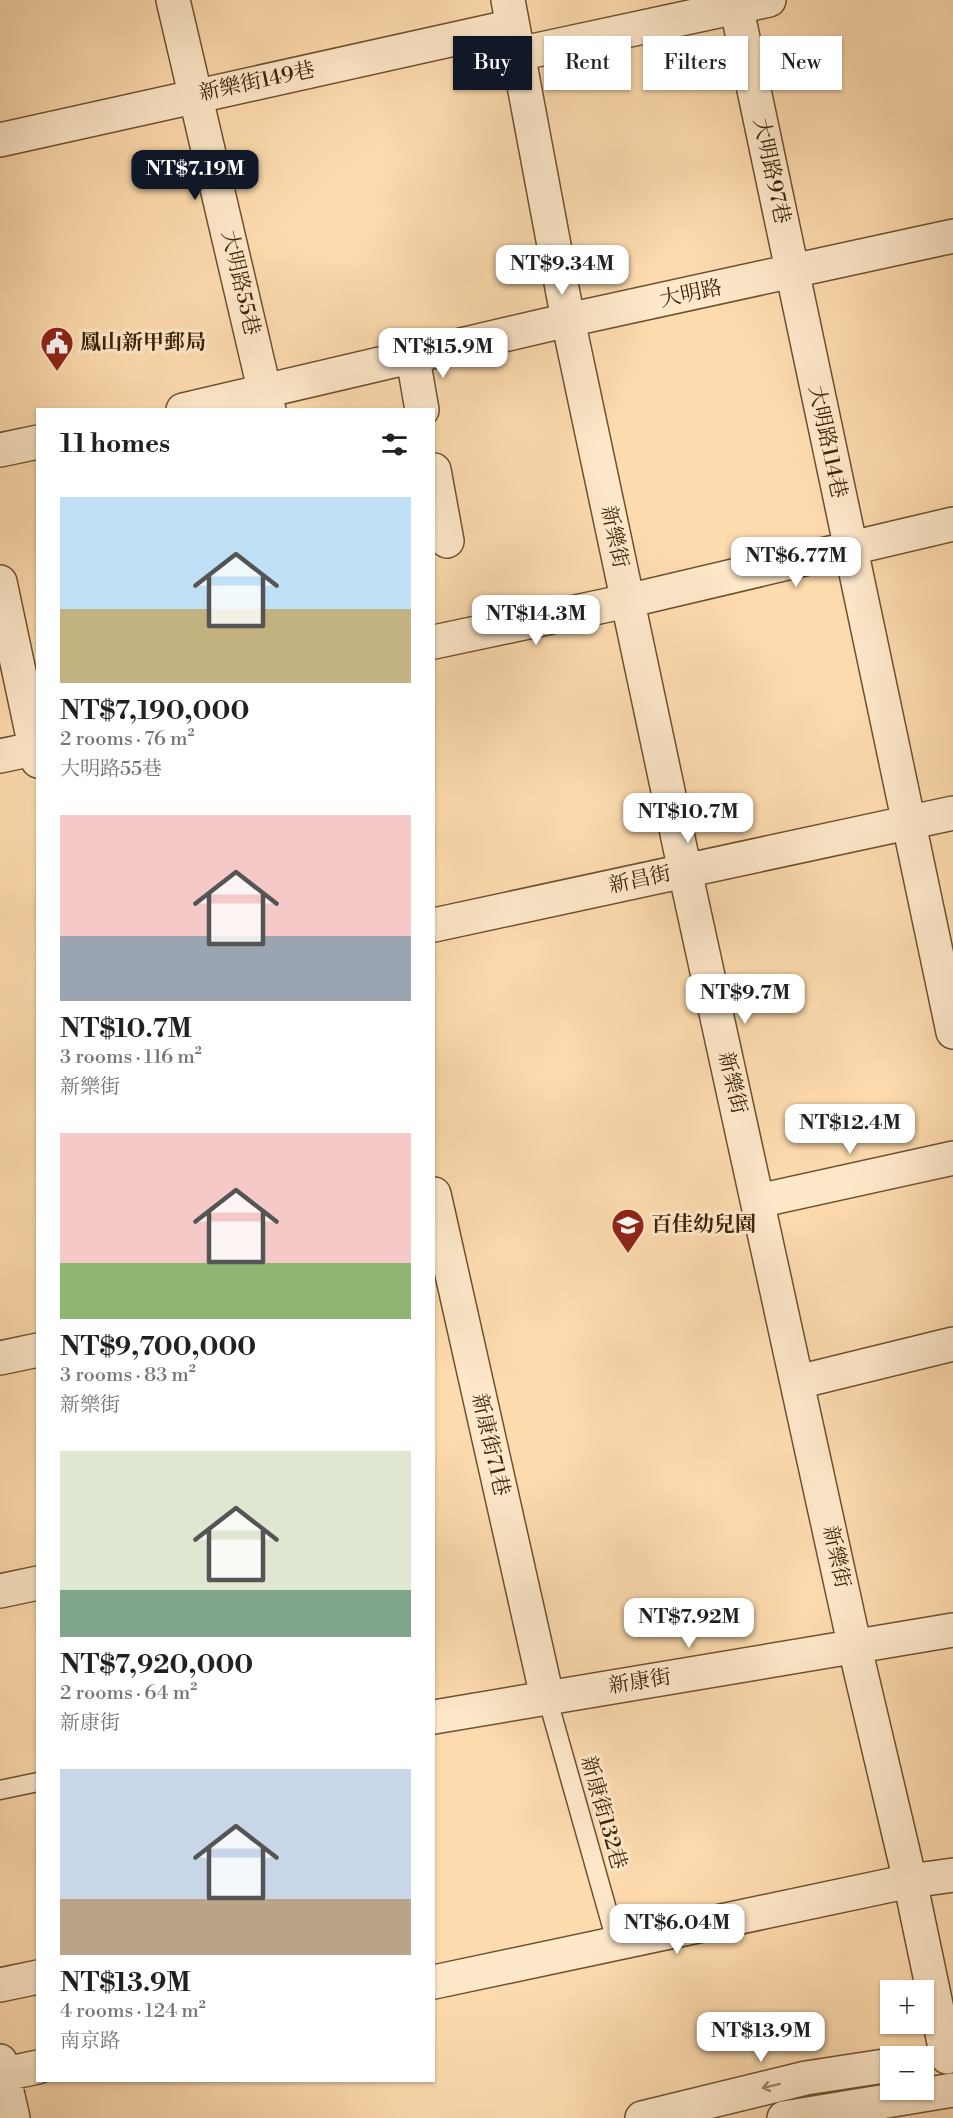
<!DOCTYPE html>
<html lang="en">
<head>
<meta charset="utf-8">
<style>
  body { margin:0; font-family:"Libre Bodoni","Noto Serif TC",serif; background:#f6f6f6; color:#202124; height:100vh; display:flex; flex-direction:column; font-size:22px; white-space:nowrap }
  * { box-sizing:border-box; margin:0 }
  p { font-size:20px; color:#757577 }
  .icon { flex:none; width:33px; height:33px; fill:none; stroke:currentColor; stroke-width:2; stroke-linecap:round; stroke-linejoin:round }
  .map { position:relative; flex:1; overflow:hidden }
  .sheet { position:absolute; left:36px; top:408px; width:399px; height:1674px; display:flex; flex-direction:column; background:#fff; border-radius:0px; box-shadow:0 2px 4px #0004 }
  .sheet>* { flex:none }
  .guide { position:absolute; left:453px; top:36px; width:410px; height:54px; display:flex; gap:12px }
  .buttons { position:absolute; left:880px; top:1980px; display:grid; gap:12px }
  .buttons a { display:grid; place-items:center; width:54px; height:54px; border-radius:0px; background:#fff; box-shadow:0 2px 4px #0004; font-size:30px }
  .price { position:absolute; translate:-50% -51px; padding:0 14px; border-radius:12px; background:#fff; color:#222; font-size:20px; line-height:39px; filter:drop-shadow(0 2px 3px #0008) }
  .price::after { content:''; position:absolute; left:50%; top:36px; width:18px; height:14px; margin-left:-9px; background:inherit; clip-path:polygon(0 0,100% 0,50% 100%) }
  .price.on { background:#111827; color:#fff }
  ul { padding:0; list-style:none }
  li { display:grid; align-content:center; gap:12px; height:318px; padding:0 24px }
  li span { display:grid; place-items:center; height:186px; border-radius:0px; color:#555 }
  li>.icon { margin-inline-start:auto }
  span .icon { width:108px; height:108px; fill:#fffc; stroke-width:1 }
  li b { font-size:26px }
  h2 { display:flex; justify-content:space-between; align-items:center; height:72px; padding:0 24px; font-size:26px }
  .pill { padding:0 21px; border-radius:0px; background:#fff; box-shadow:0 2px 4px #0004; font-size:21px; line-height:54px }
  .pill.on { background:#111827; color:#fff }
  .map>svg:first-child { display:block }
</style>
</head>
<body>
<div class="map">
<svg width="953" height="2118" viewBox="0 0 953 2118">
  <rect width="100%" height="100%" fill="#fddbae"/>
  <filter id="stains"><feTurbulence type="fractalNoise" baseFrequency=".00333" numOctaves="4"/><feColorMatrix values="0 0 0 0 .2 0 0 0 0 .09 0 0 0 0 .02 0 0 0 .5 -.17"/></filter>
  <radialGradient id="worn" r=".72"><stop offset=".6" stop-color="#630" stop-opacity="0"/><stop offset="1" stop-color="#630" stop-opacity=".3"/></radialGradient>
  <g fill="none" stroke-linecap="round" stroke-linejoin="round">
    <defs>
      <path id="service" d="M 547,1697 L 616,1941
        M 0,1790 L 38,1782"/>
      <path id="minor" d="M 173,0 L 269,410
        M 508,0 L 568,320 L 685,871 L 855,1648 L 910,1881 L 947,2057
        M 735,0 L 953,1032
        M 518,54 L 769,0
        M 0,140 L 513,26
        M 413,358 L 422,410
        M 183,410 L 568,320 L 953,236
        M 0,450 L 38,442
        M 434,470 L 447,541
        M 0,582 L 38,761
        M 434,642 L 627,601 L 953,524
        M 0,756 L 38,748
        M 434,925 L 953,813
        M 434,1194 L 547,1697
        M 758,1201 L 953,1158
        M 0,1358 L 38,1350
        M 798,1382 L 953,1344
        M 0,1591 L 38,1583
        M 434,1717 L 953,1630
        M 434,1982 L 910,1881 L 953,1875
        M 0,1985 L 38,1977
        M 0,2061 L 13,2118
        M 0,2075 L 38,2067
        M 642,2118 L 806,2078 L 891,2065
        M 784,2118 L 953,2090"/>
    </defs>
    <use href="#service" stroke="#6d522f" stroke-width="21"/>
    <use href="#minor" stroke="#6d522f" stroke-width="36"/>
    <use href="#service" stroke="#fee8ca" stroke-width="18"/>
    <use href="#minor" stroke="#fee8ca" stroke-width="33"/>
  </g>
  <defs><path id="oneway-shaft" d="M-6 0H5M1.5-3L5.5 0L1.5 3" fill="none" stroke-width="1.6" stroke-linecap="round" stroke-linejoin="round" transform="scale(1.5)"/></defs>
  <use stroke="#9e8668" href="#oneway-shaft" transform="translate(771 2086) rotate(166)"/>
  <defs>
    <symbol id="civic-pin" viewBox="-11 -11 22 30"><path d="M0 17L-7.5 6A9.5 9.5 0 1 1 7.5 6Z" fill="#8f2418" stroke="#fee8ca"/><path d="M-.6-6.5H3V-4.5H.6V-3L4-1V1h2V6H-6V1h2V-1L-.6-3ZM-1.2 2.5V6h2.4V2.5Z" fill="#fff"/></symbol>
    <symbol id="school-pin" viewBox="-11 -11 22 30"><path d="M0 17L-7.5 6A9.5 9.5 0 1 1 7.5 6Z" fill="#8f2418" stroke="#fee8ca"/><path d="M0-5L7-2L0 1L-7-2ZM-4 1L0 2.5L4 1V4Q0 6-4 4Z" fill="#fff"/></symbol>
  </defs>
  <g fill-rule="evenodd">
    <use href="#civic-pin" x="38" y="324" width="38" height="52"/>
    <use href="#school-pin" x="609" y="1206" width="38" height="52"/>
  </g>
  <g text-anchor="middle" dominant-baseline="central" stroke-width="6" stroke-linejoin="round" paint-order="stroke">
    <g font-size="21" fill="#3d2505" stroke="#fee8ca">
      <text transform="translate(257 82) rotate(-12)">新樂街149巷</text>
      <text transform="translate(771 171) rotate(78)">大明路97巷</text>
      <text transform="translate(240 283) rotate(77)">大明路55巷</text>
      <text transform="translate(691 294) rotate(-12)">大明路</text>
      <text transform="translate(827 442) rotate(78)">大明路114巷</text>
      <text transform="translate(614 537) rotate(78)">新樂街</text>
      <text transform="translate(640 880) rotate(-12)">新昌街</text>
      <text transform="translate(732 1083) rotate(77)">新樂街</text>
      <text transform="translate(490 1445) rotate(77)">新康街71巷</text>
      <text transform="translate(836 1557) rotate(78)">新樂街</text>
      <text transform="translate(640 1682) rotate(-9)">新康街</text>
      <text transform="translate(603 1813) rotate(74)">新康街132巷</text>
    </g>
    <g font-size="21" font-weight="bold" fill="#3d2505" stroke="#fee8ca" text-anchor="start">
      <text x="80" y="343">鳳山新甲郵局</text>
      <text x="651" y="1225">百佳幼兒園</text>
    </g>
  </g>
  <rect width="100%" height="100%" filter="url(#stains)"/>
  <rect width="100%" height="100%" fill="url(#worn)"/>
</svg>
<div class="buttons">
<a>+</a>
<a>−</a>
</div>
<b class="price on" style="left:195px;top:201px">NT$7.19M</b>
<b class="price" style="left:562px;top:296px">NT$9.34M</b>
<b class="price" style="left:443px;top:379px">NT$15.9M</b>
<b class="price" style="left:796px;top:588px">NT$6.77M</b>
<b class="price" style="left:536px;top:646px">NT$14.3M</b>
<b class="price" style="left:688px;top:844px">NT$10.7M</b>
<b class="price" style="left:745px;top:1025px">NT$9.7M</b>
<b class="price" style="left:850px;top:1155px">NT$12.4M</b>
<b class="price" style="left:689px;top:1649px">NT$7.92M</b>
<b class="price" style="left:677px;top:1955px">NT$6.04M</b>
<b class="price" style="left:761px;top:2063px">NT$13.9M</b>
<div class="guide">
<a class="pill on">Buy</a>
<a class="pill">Rent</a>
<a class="pill">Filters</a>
<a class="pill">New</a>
</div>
<section class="sheet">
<h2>11 homes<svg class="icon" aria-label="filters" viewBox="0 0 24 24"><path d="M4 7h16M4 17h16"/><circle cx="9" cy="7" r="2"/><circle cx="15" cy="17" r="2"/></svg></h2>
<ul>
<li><span style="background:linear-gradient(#bfe0f5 60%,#c2b280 0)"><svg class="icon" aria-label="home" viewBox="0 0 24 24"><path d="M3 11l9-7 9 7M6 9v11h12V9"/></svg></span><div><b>NT$7,190,000</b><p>2 rooms · 76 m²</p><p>大明路55巷</p></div></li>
<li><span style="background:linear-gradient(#f6c9c9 65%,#9aa5b1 0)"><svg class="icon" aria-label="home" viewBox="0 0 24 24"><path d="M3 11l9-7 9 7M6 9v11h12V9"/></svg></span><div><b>NT$10.7M</b><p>3 rooms · 116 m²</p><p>新樂街</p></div></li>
<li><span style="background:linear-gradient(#f6c9c9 70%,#8fb573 0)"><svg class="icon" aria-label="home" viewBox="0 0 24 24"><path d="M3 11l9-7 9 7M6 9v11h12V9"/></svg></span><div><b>NT$9,700,000</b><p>3 rooms · 83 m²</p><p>新樂街</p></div></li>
<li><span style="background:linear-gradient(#dfe7d0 75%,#7fa58c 0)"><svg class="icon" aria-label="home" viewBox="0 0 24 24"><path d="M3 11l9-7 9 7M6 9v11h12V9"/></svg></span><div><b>NT$7,920,000</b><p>2 rooms · 64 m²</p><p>新康街</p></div></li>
<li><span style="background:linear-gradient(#c9d6e8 70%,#b9a48a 0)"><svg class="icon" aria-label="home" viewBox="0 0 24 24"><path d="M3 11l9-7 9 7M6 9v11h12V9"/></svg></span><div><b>NT$13.9M</b><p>4 rooms · 124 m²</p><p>南京路</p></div></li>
</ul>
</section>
</div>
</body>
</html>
